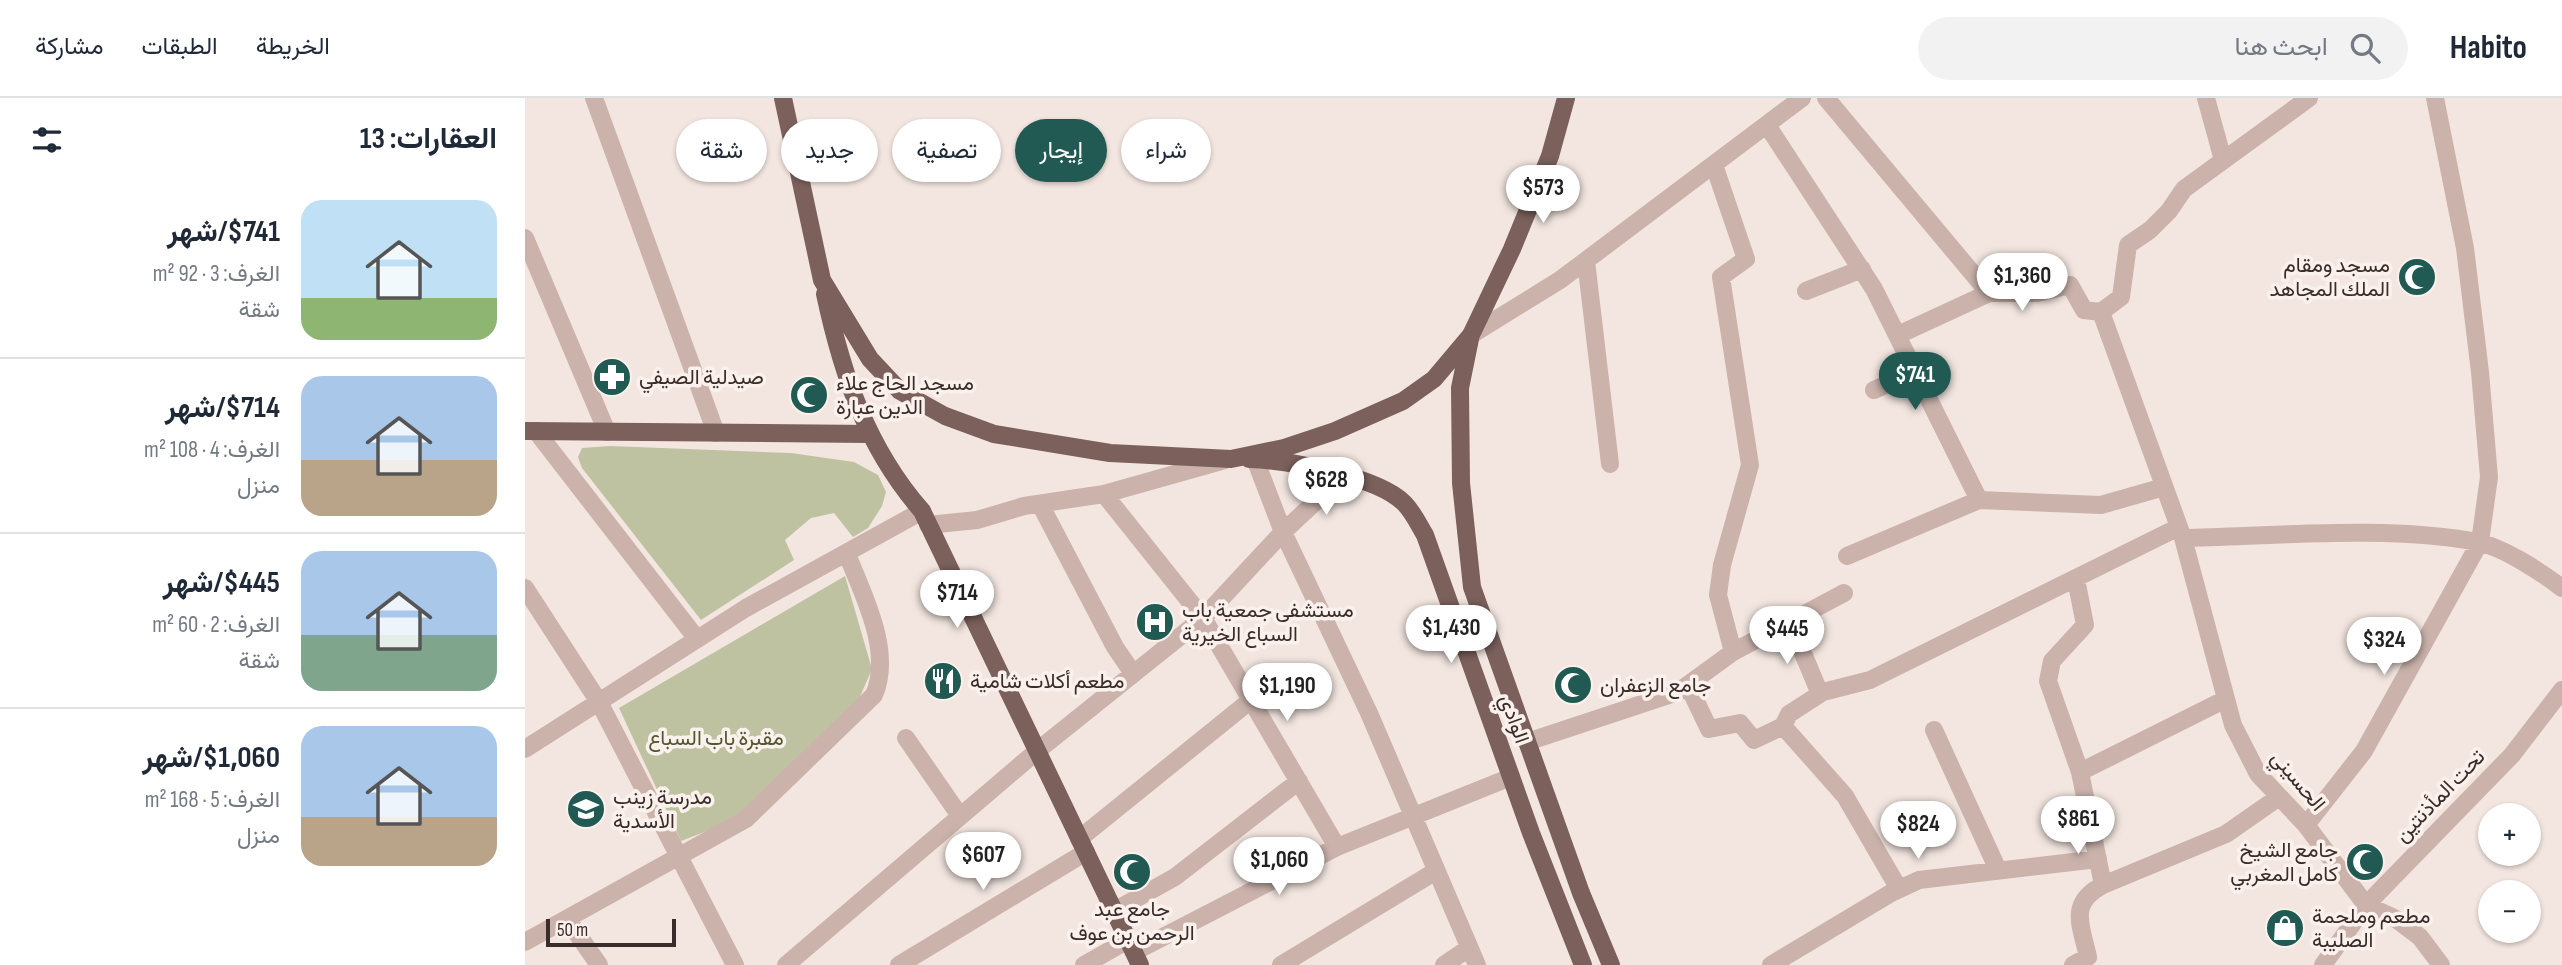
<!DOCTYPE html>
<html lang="ar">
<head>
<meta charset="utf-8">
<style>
  body { margin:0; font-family:"Sofia Sans Condensed",Vazirmatn,sans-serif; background:#f2f2f3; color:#1f2937; direction:rtl; height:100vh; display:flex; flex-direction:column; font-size:26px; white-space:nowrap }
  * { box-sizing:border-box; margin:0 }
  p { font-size:23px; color:#747a83 }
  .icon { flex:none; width:38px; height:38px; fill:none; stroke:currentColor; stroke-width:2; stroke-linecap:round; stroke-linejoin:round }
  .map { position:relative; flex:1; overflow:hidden; direction:ltr }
  .details { display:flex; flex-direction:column; background:#fff; width:525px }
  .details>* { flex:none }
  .guide { position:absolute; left:21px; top:21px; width:665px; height:63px; direction:rtl; display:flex; gap:14px }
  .fabs { position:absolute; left:1953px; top:705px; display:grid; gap:14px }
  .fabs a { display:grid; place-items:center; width:63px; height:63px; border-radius:50%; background:#fff; box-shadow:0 2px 5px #0004; font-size:35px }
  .scale { position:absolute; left:21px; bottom:18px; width:130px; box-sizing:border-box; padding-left:7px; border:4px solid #392c2a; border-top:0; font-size:19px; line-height:24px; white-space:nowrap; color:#392c2a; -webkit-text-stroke:5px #faf1ec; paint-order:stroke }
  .price { position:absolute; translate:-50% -60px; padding:0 16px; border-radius:24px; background:#fff; color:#222; font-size:23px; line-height:46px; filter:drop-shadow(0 2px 4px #0008) }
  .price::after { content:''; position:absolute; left:50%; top:42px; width:21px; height:16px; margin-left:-10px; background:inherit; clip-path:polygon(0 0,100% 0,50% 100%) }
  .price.on { background:#205a52; color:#fff }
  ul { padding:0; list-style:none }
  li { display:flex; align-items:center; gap:21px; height:175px; padding:0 28px }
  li+li { border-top:2px solid #e0e1e3 }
  li span { display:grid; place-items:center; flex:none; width:196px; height:140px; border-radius:21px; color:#555 }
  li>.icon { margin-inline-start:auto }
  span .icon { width:84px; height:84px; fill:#fffc; stroke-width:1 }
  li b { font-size:30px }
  h2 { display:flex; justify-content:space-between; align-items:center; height:84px; padding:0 28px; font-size:30px }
  .tag { padding:0 24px; border-radius:32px; background:#fff; box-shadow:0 2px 5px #0004; font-size:24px; line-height:63px }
  .tag.on { background:#205a52; color:#fff }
  header { display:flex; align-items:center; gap:42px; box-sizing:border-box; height:98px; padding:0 35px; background:#fff; border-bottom:2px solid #e0e1e3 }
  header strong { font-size:33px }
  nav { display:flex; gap:38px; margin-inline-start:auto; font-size:24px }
  .search { width:490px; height:63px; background:#f2f2f3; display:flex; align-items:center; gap:18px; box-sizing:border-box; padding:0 24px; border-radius:38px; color:#747a83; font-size:26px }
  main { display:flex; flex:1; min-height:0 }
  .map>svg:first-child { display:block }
</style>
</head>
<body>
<header>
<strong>Habito</strong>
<div class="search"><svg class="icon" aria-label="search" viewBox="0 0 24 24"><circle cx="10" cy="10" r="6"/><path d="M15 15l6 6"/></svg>ابحث هنا</div>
<nav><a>الخريطة</a><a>الطبقات</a><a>مشاركة</a></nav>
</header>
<main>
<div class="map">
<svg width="2037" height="867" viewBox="0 0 2037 867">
  <rect width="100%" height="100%" fill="#f3e6e0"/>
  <path fill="#bec2a0" d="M 85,348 L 266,355 L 329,364 L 353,377 L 361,394 L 357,408 L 343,430 L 328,439 L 309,415 L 286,420 L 260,442 L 269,462 L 176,522 L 57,370 L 53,359 L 57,350 Z
    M 320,478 L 347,571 L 334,601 L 218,719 L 156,743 L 94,610 Z"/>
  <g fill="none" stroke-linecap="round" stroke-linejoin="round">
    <path stroke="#cbb3ac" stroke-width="18" d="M 69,0 L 191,335
      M 1301,0 L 1464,195 L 1512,195 L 1545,187 L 1559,212 L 1576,214 L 1658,440 L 1708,627 L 1733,676 L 1781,727 L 1841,807 L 1871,821 L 1895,839 L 1916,867
      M 1681,0 L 1698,62
      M 1242,27 L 1349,191 L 1454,402 L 1576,407 L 1639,389
      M 0,140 L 82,334
      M 1061,163 L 1085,366
      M 1281,193 L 1337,171
      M 1576,214 L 1596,199 L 1603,147 L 1625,132 L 1644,113 L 1659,91 L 1784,0
      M 946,237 L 1035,182 L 1277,0
      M 1373,237 L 1464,195
      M 1349,292 L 1391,273
      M 11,333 L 172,541
      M 730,361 L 758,434 L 844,615 L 952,867
      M 579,396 L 678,520 L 812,749
      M 515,406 L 590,549 L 607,574
      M 403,427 L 452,422 L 499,408 L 579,396 L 700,362
      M 1658,440 C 1749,438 1864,427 1952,444 C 1978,449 2016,474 2037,490
      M 1322,458 L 1454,402
      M 1551,481 L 1560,527 L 1527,563 L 1523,583 L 1555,674
      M 0,490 L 74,604 L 210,867
      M 1265,524 L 1295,596
      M 1208,554 L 1319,495
      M 1163,587 L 1184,631 L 1215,625 L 1229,642 L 1258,628 L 1264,616 L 1298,594 L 1345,582 L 1654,429
      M 1701,601 L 1555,674 L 1578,787 L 1701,736 L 1754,699
      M 1258,628 L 1320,698 L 1374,791
      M 1409,632 L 1473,772
      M 381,640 L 435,718
      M 1002,644 L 1153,594 L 1208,554 L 1193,497 L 1197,467 L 1225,367 L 1196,179 L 1221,161 L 1189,67
      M 0,651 L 221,510 L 397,413
      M 1781,727 L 1839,653 L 1955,444 L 1964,379 L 1955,274 L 1940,150 L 1910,0
      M 554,741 L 726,602
      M 589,813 L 650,779 L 774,683
      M 42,821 L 74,867
      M 0,844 L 221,721 L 349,597 C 368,553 338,497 322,456
      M 609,854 L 812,749 L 986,679
      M 261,867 L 512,653 L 678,520 L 758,434 L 819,377
      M 374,867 L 561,754
      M 559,867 L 603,842
      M 756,867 L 911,773
      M 919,867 L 944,850
      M 1246,867 L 1366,795 L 1394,782 L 1573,761
      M 1548,867 L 1563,859 C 1556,827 1543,805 1578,787
      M 1798,867 L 1841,807 L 1987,657 L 2037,592"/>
    <path stroke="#7b605c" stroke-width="18" d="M 258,0 L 297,182 L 345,261 L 375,293 L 420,318 L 469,336 L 585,355 L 706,361 L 759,350 L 810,333 L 878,303 L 909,281 L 946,237 L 987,151 L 1025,58 L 1041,0
      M 300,196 C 317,276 342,350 397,413 L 615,867
      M 945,241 L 935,290 L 936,385 L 947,489 L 1056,795 L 1086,867
      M 0,333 L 345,336
      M 724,361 C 762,362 852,378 879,405 C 888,414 894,427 900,437 L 1006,735 L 1058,867"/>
  </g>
  <defs>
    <symbol id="mosque-disc" viewBox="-11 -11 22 22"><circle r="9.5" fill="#205a52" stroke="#faf1ec"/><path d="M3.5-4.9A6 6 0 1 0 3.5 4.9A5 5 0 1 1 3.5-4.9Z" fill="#fff"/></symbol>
    <symbol id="pharmacy-disc" viewBox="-11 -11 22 22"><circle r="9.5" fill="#205a52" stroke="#faf1ec"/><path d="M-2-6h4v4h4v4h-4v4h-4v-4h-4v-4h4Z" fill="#fff"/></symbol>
    <symbol id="hospital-disc" viewBox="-11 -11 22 22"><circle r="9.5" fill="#205a52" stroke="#faf1ec"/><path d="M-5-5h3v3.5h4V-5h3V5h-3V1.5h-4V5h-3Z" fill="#fff"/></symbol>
    <symbol id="restaurant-disc" viewBox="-11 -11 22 22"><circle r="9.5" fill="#205a52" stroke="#faf1ec"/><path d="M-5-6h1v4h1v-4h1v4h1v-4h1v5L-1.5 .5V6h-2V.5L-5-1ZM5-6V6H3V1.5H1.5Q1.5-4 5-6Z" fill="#fff"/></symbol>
    <symbol id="school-disc" viewBox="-11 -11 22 22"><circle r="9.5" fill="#205a52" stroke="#faf1ec"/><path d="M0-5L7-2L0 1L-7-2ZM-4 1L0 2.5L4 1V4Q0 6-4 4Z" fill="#fff"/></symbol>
    <symbol id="shop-disc" viewBox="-11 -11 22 22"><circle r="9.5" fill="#205a52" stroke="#faf1ec"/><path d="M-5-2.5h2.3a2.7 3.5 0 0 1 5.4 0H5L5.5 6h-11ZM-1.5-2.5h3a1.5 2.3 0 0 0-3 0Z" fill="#fff"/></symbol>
  </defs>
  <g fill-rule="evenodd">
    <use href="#mosque-disc" x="1870" y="157" width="44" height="44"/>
    <use href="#pharmacy-disc" x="65" y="257" width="44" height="44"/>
    <use href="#mosque-disc" x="262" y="275" width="44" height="44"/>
    <use href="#hospital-disc" x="608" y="502" width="44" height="44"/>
    <use href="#restaurant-disc" x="396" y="561" width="44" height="44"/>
    <use href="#mosque-disc" x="1026" y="565" width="44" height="44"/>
    <use href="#school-disc" x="39" y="689" width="44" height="44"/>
    <use href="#mosque-disc" x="1818" y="742" width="44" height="44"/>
    <use href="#mosque-disc" x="585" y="752" width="44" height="44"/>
    <use href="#shop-disc" x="1738" y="808" width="44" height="44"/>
  </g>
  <g text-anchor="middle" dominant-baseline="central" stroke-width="7" stroke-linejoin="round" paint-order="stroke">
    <g font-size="21" fill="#392c2a" stroke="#faf1ec" text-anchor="start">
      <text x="1865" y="167" text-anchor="end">مسجد ومقام<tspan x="1865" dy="24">الملك المجاهد</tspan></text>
      <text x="114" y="279">صيدلية الصيفي</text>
      <text x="311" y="285">مسجد الحاج علاء<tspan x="311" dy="24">الدين عبارة</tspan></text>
      <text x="657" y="512">مستشفى جمعية باب<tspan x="657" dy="24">السباع الخيرية</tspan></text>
      <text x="445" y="583">مطعم أكلات شامية</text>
      <text x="1075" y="587">جامع الزعفران</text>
      <text x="88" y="699">مدرسة زينب<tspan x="88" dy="24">الأسدية</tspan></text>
      <text x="1813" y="752" text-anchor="end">جامع الشيخ<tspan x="1813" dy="24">كامل المغربي</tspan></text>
      <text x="607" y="811" text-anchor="middle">جامع عبد<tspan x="607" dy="24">الرحمن بن عوف</tspan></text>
      <text x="1787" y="818">مطعم وملحمة<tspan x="1787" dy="24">الصليبة</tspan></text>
    </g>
    <g font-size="21" fill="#392c2a" stroke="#faf1ec">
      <text transform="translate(989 621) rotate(70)">الوادي</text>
      <text transform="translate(1773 683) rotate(50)">الحسيني</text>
      <text transform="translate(1915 698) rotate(-46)">تحت المأذنتين</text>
    </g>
    <g font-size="21" fill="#51572f" stroke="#faf1ec">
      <text x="191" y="640">مقبرة باب السباع</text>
    </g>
  </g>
</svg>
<div class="fabs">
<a>+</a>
<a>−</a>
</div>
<div class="scale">50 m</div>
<b class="price" style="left:1018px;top:127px">$573</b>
<b class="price" style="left:1497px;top:215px">$1,360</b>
<b class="price on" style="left:1390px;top:314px">$741</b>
<b class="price" style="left:801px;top:419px">$628</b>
<b class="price" style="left:432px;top:532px">$714</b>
<b class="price" style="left:926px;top:567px">$1,430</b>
<b class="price" style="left:1262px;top:568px">$445</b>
<b class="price" style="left:1859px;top:579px">$324</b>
<b class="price" style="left:762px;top:625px">$1,190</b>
<b class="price" style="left:1553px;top:758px">$861</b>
<b class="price" style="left:1393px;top:763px">$824</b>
<b class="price" style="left:458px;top:794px">$607</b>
<b class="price" style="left:754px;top:799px">$1,060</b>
<div class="guide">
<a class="tag">شراء</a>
<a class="tag on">إيجار</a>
<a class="tag">تصفية</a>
<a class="tag">جديد</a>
<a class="tag">شقة</a>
</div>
</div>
<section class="details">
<h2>العقارات: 13<svg class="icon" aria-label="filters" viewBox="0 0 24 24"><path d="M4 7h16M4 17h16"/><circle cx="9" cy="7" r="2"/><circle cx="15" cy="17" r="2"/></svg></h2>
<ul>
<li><span style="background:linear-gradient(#bfe0f5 70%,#8fb573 0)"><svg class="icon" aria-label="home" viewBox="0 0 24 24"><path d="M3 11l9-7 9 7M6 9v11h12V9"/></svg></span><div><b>$741/شهر</b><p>الغرف: 3 · 92 m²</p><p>شقة</p></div></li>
<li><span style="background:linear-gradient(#a9c7e8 60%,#b9a48a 0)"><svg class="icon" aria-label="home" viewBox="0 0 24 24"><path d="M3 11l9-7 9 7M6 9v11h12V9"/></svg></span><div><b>$714/شهر</b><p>الغرف: 4 · 108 m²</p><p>منزل</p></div></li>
<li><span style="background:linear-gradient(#a9c7e8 60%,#7fa58c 0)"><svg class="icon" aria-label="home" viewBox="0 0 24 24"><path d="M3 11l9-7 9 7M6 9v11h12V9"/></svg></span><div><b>$445/شهر</b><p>الغرف: 2 · 60 m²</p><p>شقة</p></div></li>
<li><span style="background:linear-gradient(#a9c7e8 65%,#b9a48a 0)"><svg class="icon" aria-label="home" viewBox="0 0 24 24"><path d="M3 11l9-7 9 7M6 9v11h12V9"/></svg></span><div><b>$1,060/شهر</b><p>الغرف: 5 · 168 m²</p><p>منزل</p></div></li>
</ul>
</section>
</main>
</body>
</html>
